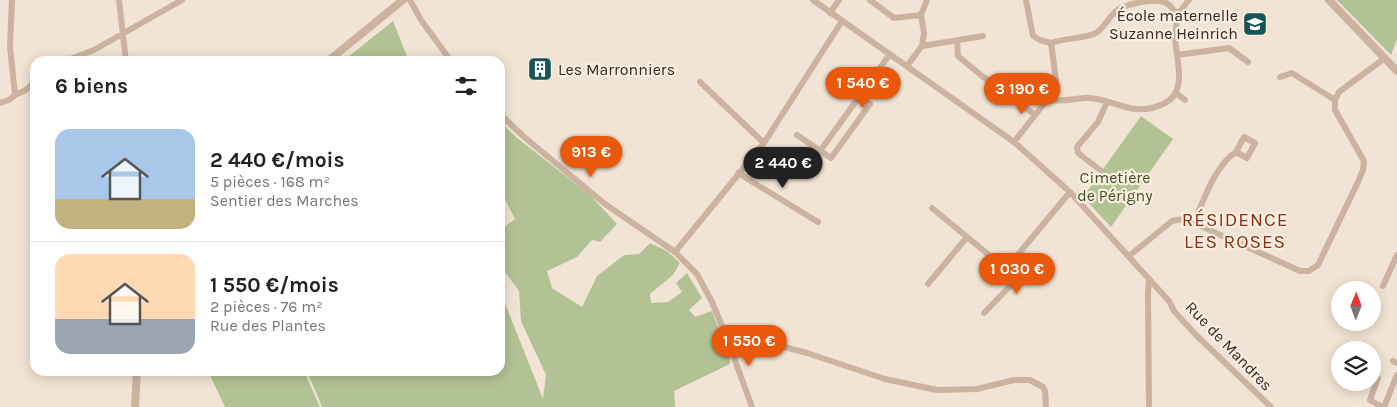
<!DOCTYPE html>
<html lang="fr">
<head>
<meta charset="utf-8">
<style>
  body { margin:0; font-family:Karla,sans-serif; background:#f2f2f2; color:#222; height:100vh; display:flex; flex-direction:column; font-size:19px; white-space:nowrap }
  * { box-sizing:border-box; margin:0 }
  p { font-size:16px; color:#767676 }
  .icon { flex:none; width:28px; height:28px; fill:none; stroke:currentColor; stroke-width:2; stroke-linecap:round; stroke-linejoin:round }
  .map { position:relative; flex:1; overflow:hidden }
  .side { position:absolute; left:30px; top:56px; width:475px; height:320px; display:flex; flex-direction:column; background:#fff; border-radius:15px; box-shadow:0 2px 12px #0003 }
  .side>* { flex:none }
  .needle { width:32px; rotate:1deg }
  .fabs { position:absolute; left:1331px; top:281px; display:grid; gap:10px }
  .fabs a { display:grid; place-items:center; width:50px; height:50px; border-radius:50%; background:#fff; box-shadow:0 2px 12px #0003; font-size:25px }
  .price { position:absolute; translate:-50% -42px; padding:0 11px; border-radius:18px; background:#ea580c; color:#fff; font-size:16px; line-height:32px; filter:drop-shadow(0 1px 2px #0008) }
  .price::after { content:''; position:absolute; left:50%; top:30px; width:15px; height:11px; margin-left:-8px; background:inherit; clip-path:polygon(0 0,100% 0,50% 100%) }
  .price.current { background:#222; color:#fff }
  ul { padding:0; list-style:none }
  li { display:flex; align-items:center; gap:15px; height:125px; padding:0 25px }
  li+li { border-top:1px solid #e0e0e0 }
  li span { display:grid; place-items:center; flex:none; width:140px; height:100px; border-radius:15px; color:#555 }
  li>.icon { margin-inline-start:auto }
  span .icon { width:60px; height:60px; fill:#fffc; stroke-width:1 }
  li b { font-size:21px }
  h2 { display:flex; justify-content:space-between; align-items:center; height:60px; padding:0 25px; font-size:21px }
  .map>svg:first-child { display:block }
</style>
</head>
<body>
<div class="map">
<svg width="1397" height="407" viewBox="0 0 1397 407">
  <rect width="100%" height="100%" fill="#f2e4d4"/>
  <path fill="#b3c294" d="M 1337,0 L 1397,0 L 1397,39 L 1391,55 Z
    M 393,21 L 409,61 L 343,61 Z
    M 1141,116 L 1173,139 L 1111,227 L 1083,197 Z
    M 500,122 L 516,137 L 590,195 L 617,224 L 600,242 L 592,240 L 577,257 L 547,271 L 552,288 L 582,307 L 597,276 L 624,255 L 639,254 L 650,243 L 667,251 L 680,263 L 673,275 L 650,294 L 651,303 L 668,302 L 682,292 L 676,283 L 687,273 L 702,298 L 689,310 L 695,317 L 712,311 L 730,359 L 730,364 L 674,391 L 675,407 L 322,407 L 307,371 L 500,371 L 500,291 L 543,399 L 546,375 L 521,321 L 519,291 L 500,265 L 500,230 L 515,219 L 500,190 Z
    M 208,371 L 304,371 L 320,407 L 225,407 Z"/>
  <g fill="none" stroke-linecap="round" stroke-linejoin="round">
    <path stroke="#cbb3a0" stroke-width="6" d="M 119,0 L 126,61
      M 410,0 L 421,20 L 451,61
      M 813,0 L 1014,142 L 1070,192 L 1149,279 L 1169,301 L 1174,311 L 1195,334 L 1271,407
      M 870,0 L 894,18 L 921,15
      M 1026,0 L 1033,36 L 1040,40 L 1051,43
      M 830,13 L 839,0
      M 1176,14 L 1181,10 L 1189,0
      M 957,40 L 958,56 L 982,76 L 1035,115
      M 922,46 L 983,36
      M 1177,55 L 1229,48 L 1248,62
      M 65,61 L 94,50 L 182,0
      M 907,66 L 922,46 L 924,33 L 921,15 L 927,0
      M 1280,77 L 1292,73 L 1335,100
      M 700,82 L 764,143
      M 1176,93 L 1185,100
      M 15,95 L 26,90 L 35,81
      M 1047,100 C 1061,102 1072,99 1085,98 C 1114,97 1131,119 1163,104 C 1189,93 1176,59 1175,38 C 1175,29 1179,21 1175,12 C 1172,7 1167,2 1160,1 C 1148,0 1122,4 1114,13 C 1108,19 1103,29 1096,33 C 1082,39 1065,38 1051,43
      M 0,103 L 9,100 L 15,95 L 10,47 L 12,0
      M 500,114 L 523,136 L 605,204 L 675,252 L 697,274 L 712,302 L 725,333 L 752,407
      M 797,135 L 831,158 L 870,104 L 860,96
      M 1014,142 L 1047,100 L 1056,80 L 1051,43
      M 820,151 L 890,54
      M 1100,170 L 1078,153 L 1077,147 L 1098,122 L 1107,102
      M 738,173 L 818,222
      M 932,208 L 1006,269 L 1070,192
      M 1194,223 C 1203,201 1216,164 1236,152 L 1247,158 L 1255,143 L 1244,137 L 1236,152
      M 675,252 L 764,143 L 842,21
      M 1129,256 L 1172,221 L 1183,219 L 1194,223 L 1300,271 L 1309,271 L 1318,265 L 1358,182 L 1363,170 L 1364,161 L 1335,110 L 1335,100 L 1339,92 L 1385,58
      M 928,284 L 967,237
      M 1383,286 L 1397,255
      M 984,313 L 1012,284 L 1012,278 L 1006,269
      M 725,333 L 732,333 L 807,353 L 885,379 L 937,390 L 977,389 L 1014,380 L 1030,380 L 1043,387 L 1045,391 L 1046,407
      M 1393,361 L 1397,363
      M 1378,378 L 1370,400 L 1382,407
      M 1149,407 L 1148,294 L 1149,279
      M 1384,407 L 1397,375"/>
    <path stroke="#cbb3a0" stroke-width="8" d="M 1329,0 L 1397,71
      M 328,61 L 403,0
      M 135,407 L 137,371"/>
  </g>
  <defs>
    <symbol id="school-square" viewBox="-11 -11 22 22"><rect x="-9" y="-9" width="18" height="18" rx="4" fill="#175458" stroke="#faeee0"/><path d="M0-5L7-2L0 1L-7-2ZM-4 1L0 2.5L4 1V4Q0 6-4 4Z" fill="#fff"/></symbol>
    <symbol id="building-square" viewBox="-11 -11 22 22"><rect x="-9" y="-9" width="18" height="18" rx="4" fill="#175458" stroke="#faeee0"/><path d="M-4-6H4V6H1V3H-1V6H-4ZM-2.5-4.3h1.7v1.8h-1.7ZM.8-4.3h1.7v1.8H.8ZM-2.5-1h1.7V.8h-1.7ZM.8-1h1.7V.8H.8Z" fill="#fff"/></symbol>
  </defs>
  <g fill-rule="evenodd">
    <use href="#school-square" x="1241" y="10" width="28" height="28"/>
    <use href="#building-square" x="526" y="55" width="28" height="28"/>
  </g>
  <g text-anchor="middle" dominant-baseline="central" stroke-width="4.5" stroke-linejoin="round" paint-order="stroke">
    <g font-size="16" fill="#342924" stroke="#faeee0" text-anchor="end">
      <text x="1238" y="15">École maternelle<tspan x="1238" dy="18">Suzanne Heinrich</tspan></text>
      <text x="558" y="69" text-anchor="start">Les Marronniers</text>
    </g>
    <g font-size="16" fill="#435426" stroke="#faeee0">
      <text x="1115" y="177">Cimetière<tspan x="1115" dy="18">de Périgny</tspan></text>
    </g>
    <g font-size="16" fill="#342924" stroke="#faeee0">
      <text transform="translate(1229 346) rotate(46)">Rue de Mandres</text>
    </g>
    <g font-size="19" letter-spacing="1" fill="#883117" stroke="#faeee0">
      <text x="1235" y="220">RÉSIDENCE<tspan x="1235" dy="22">LES ROSES</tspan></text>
    </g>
  </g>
</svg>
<div class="fabs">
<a><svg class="needle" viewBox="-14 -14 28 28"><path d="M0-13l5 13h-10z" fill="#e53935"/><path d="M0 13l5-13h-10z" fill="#767676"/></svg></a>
<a><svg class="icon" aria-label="layers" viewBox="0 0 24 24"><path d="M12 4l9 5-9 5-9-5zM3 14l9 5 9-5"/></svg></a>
</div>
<b class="price" style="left:863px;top:109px">1 540 €</b>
<b class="price" style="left:1022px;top:115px">3 190 €</b>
<b class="price" style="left:591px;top:178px">913 €</b>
<b class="price current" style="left:783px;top:189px">2 440 €</b>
<b class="price" style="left:1017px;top:295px">1 030 €</b>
<b class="price" style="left:749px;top:367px">1 550 €</b>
<section class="side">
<h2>6 biens<svg class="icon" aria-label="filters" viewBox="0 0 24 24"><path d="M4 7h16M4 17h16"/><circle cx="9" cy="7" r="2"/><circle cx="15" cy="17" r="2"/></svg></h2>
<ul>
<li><span style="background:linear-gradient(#a9c7e8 70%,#c2b280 0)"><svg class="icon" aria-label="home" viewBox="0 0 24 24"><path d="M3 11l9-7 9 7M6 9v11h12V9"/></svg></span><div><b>2 440 €/mois</b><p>5 pièces · 168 m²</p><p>Sentier des Marches</p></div></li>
<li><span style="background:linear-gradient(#ffd9b3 65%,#9aa5b1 0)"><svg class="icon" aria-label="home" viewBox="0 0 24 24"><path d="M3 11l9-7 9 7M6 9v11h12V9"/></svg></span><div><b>1 550 €/mois</b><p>2 pièces · 76 m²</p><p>Rue des Plantes</p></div></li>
</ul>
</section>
</div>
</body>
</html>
